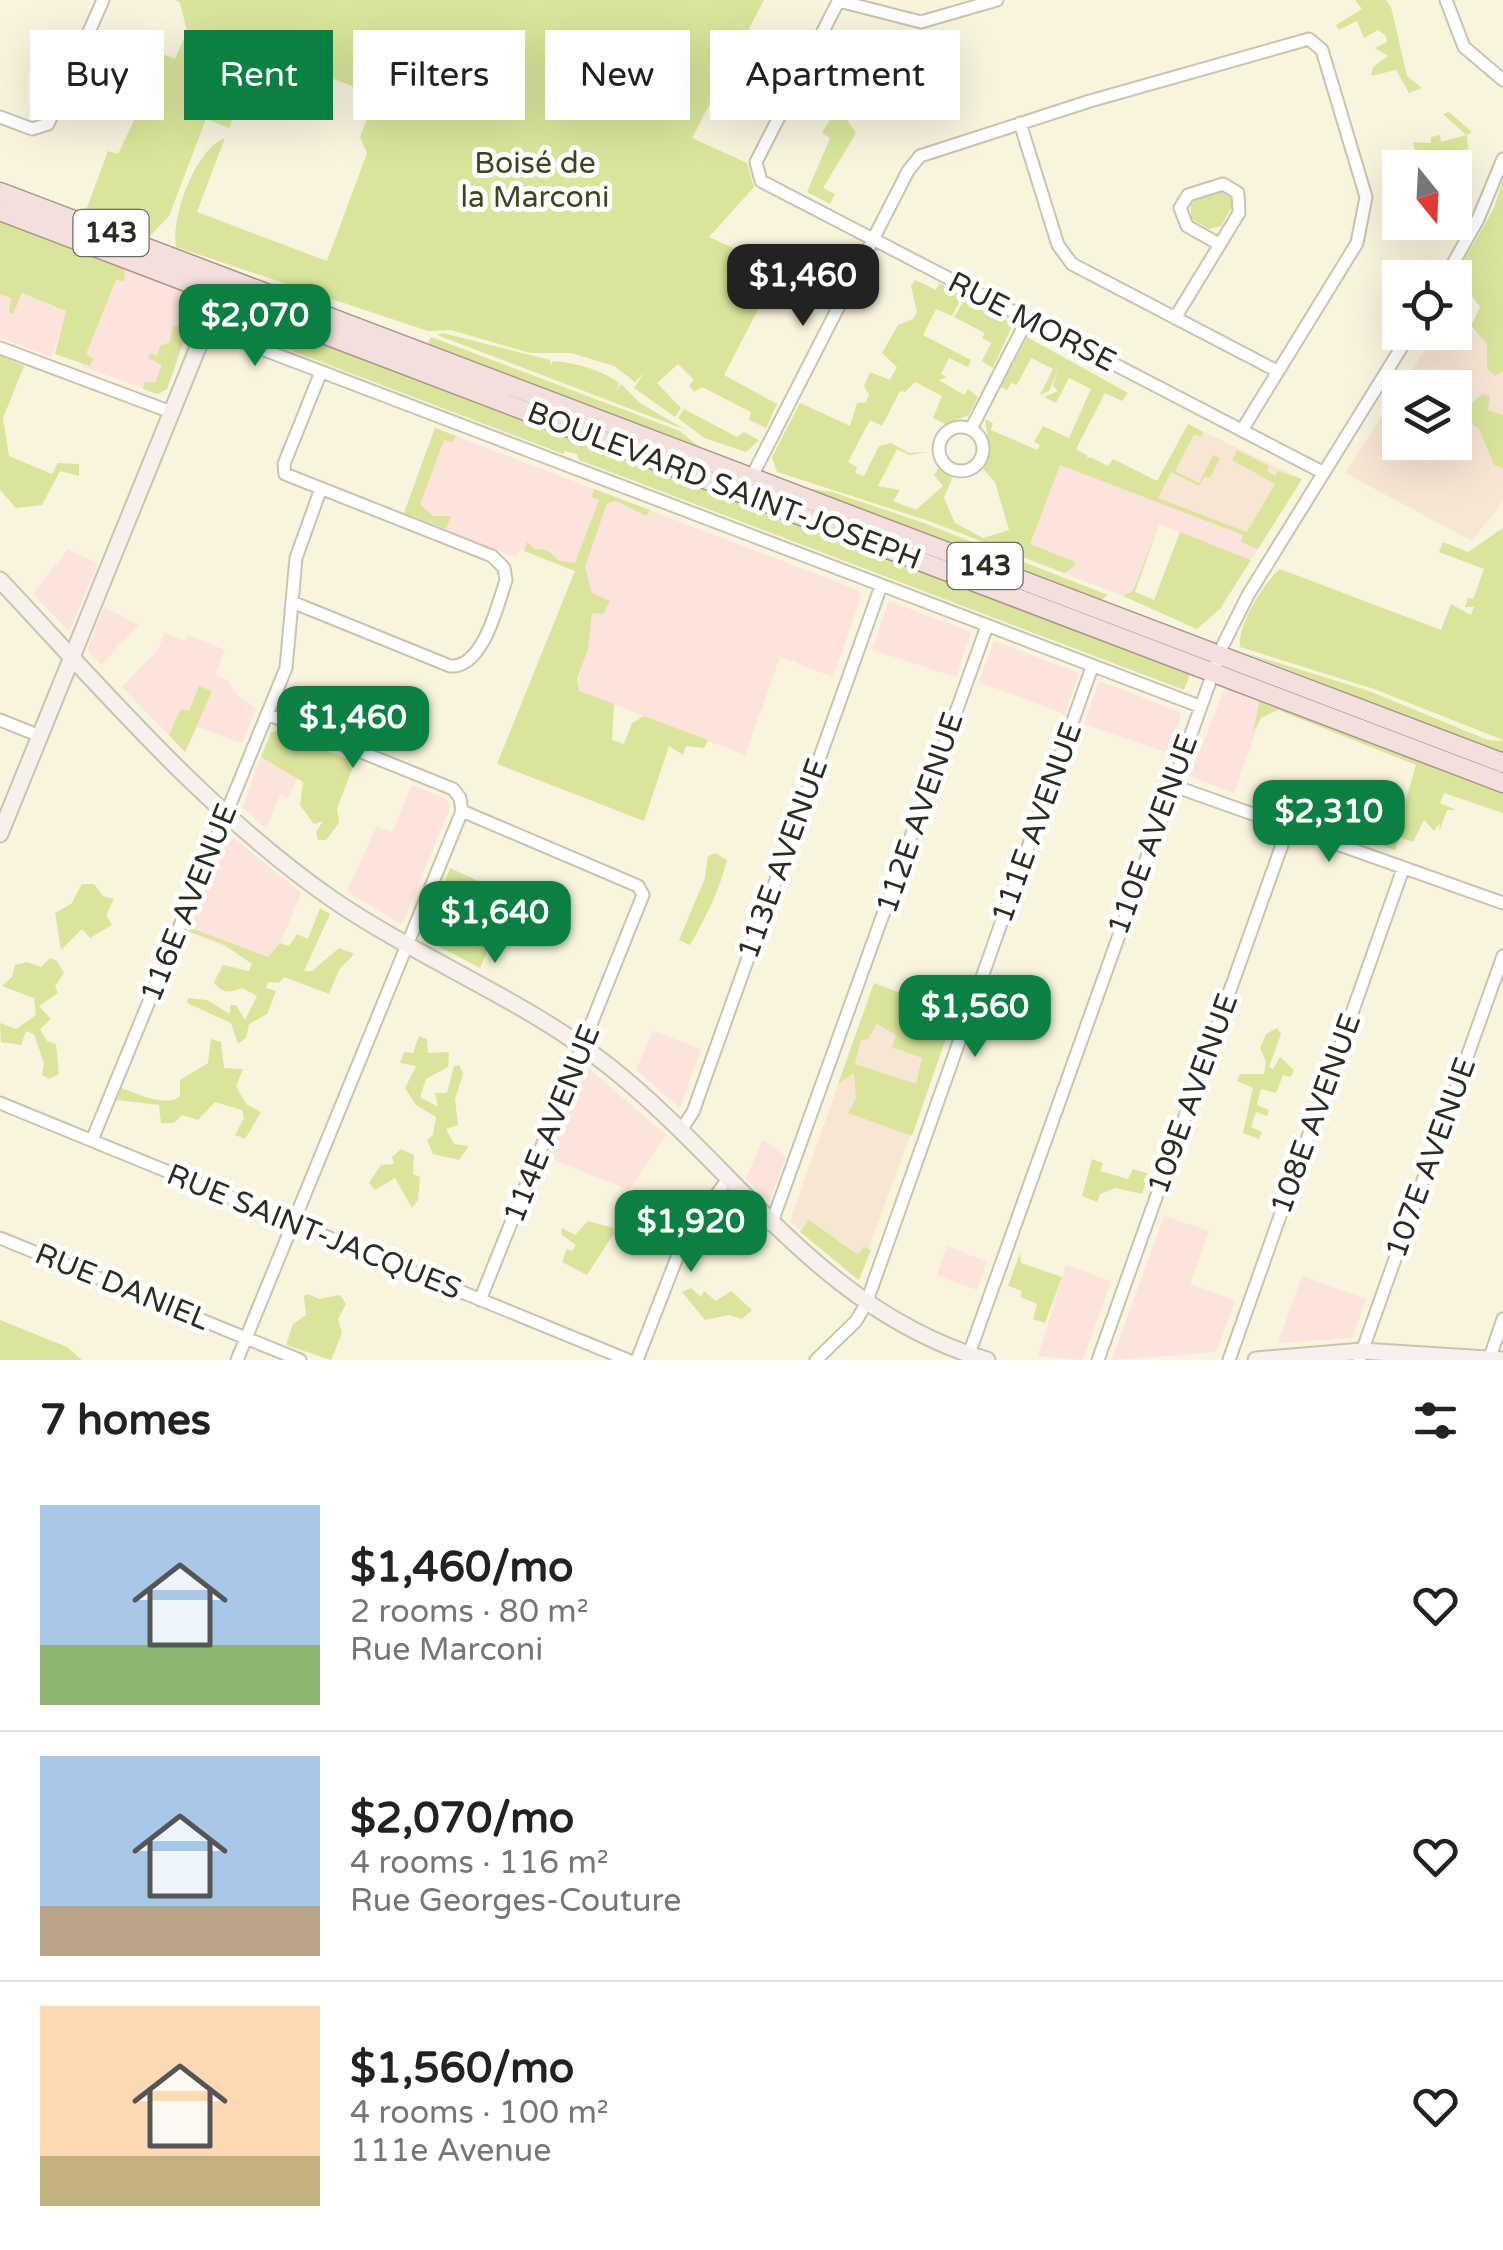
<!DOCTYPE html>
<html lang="en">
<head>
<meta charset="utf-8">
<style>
  body { margin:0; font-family:"Varela Round",sans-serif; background:#f2f2f2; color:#222; height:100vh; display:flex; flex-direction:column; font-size:38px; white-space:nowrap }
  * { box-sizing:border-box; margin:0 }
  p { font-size:32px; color:#767676 }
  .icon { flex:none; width:55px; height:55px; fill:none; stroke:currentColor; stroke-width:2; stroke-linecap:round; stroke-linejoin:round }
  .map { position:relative; height:1360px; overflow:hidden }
  .sheet { display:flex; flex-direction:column; background:#fff; flex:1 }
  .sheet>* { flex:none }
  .hud { position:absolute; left:30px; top:30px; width:1000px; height:90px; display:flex; gap:20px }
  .needle { width:65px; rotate:162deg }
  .tools { position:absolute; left:1382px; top:150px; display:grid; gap:20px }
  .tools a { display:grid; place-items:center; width:90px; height:90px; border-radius:0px; background:#fff; box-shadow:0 10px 40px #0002; font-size:50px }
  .price { position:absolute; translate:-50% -85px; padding:0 22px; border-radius:20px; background:#0b8043; color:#fff; font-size:32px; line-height:65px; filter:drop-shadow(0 2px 5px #0008) }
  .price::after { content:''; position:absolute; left:50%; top:60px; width:30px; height:22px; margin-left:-15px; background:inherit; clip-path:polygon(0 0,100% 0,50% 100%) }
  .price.active { background:#222; color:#fff }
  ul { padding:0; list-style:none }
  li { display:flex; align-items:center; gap:30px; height:250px; padding:0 40px }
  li+li { border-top:2px solid #e0e0e0 }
  li span { display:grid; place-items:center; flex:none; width:280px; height:200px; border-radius:0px; color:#555 }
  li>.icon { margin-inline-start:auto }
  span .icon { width:120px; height:120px; fill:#fffc; stroke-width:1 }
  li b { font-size:42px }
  h2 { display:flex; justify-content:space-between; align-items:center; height:120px; padding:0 40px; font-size:42px }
  .chip { padding:0 35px; border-radius:0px; background:#fff; box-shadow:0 10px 40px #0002; font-size:35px; line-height:90px }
  .chip.active { background:#0b8043; color:#fff }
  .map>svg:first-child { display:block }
</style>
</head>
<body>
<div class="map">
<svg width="1503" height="1360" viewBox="0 0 1503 1360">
  <rect width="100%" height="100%" fill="#f8f4de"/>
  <path fill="#fce3dc" d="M 123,264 L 200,297 L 167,389 L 160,394 L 81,366 Z
    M 21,293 L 67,311 L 52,357 L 0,338 L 0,294 L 18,301 Z
    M 435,428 L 858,590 L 861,597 L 833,677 L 780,657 L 745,755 L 579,691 L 575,570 L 520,549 L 515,557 L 404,513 Z
    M 1060,465 L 1244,535 L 1242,542 L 1258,549 L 1251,560 L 1159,524 L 1133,592 L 1123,596 L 1012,553 Z
    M 68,549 L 98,564 L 69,631 L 33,594 Z
    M 889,601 L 971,632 L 956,677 L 872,650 Z
    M 104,607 L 139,625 L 101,665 L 87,651 Z
    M 165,633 L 186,641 L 188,635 L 225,650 L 215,675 L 226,679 L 236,694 L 256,709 L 242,743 L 197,727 L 185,752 L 122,687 L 157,651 Z
    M 994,641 L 1079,673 L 1065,714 L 979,682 Z
    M 1099,681 L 1178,711 L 1181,715 L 1168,753 L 1084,724 Z
    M 1225,688 L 1267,699 L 1234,793 L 1190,776 Z
    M 261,757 L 299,776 L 288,798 L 280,795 L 266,829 L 243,807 Z
    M 412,785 L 446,799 L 450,807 L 402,925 L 347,891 L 377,826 L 392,832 Z
    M 230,835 L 301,893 L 271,965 L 187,931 L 217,853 Z
    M 653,1031 L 701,1049 L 680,1108 L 636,1070 Z
    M 587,1067 L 666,1135 L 629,1190 L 547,1157 Z
    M 763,1140 L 786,1156 L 769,1202 L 746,1178 Z
    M 1164,1216 L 1209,1231 L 1190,1284 L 1235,1301 L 1216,1352 L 1112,1360 Z
    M 947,1246 L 987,1262 L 977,1290 L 937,1275 Z
    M 1066,1265 L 1111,1281 L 1083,1360 L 1038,1356 Z
    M 1302,1276 L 1366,1299 L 1352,1338 L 1278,1343 Z"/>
  <path fill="#f8e6d5" d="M 1455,317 L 1503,352 L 1503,501 L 1472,541 L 1345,473 L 1400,388 L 1400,442 L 1455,442 L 1455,388 L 1400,388 L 1436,333 L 1455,332 Z
    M 1188,424 L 1302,479 L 1258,549 L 1241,542 L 1243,535 L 1150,499 Z
    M 874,983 L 914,998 L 906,1024 L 946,1038 L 857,1280 L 790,1221 Z"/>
  <path fill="#dae59b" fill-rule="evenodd" d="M 175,0 L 764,0 L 692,138 L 747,163 L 754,187 L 709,237 L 779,269 L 724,375 L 777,404 L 766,428 L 749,420 L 751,412 L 702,387 L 694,392 L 689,385 L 694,380 L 678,364 L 657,383 L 681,408 L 675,417 L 634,388 L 645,372 L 635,382 L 614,366 L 571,353 L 530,353 L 451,330 L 428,331 L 176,247 C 171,218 195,149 225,138 L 197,212 L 327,261 L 367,153 L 360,137 L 376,95 L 259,51 L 229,128 L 206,119 L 169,216 L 149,237 L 85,213 L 108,151 L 118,154 L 152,83 L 141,77 L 150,49 L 175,59 L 187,31 L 180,3 Z
    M 1355,0 L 1386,0 L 1391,7 L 1407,76 L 1422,88 L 1409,93 L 1396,70 L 1371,76 L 1373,67 L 1388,56 L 1375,48 L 1387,42 L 1386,36 L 1378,30 L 1364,38 L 1357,21 L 1339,30 L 1336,25 L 1362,9 Z
    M 838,106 L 852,113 L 848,122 L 856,133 L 823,188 L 835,194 L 830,204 L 807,192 L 830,138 L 822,133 Z
    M 1449,112 L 1472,132 L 1467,135 L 1469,163 L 1455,168 L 1418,167 L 1413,142 L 1431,143 L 1431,137 L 1440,135 L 1441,142 L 1466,135 L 1443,114 Z
    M 1503,180 L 1503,372 L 1495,376 L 1487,369 L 1487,344 L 1471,326 L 1480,307 L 1469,292 L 1462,264 L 1494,208 Z
    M 1220,192 L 1230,196 L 1233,205 L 1221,226 L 1209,229 L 1191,219 L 1191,202 Z
    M 0,218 L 125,265 L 124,281 L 116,280 L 86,354 L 93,359 L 90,366 L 55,354 L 66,311 L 22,293 L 13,314 L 9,312 L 11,298 L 0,294 Z
    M 915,280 L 936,290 L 939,283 L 963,295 L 952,316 L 936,309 L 923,335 L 971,360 L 968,367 L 949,358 L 941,374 L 947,377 L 939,380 L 964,395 L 968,389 L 978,397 L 969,415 L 945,424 L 933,418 L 942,396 L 915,382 L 905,392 L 900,391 L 882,426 L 870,420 L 848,462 L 857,467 L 855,473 L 864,476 L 879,446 L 891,443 L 909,453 L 929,452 L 909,455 L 897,449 L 878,486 L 900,490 L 893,501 L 916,510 L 943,486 L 934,475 L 939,467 L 953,476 L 944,498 L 955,523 L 983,538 L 1009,530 L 995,482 L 982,468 L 990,453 L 985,419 L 993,423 L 991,430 L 1037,450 L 1040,445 L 1034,442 L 1043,426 L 1069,438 L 1091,389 L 1069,378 L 1056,403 L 1044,397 L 1058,391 L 1053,385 L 1058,369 L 1049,391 L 1040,395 L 1053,369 L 1031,358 L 1017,385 L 1011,383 L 1007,390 L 1001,387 L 1027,337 L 1128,393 L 1122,401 L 1105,393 L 1076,449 L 1088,456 L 1086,460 L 1090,457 L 1108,466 L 1113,459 L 1157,481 L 1188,424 L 1203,432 L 1201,437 L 1194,434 L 1175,471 L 1199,483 L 1213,455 L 1220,458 L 1210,478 L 1205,476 L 1199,486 L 1171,472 L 1158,498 L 1247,532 L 1275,484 L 1232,460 L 1237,450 L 1269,466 L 1267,471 L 1275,476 L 1278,471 L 1302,479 L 1258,549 L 1241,542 L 1243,535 L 1060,465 L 1030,544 L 1073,561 L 1076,565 L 1064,573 L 926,520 L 777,472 L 772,457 L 800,403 L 850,426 L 857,403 L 866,402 L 869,394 L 864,386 L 870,372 L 890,380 L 897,367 L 882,353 L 898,325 L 913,319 L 917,312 L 911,286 Z
    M 966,297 L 1013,324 L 993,368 L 975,357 L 982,361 L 991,343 L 982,338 L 985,333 L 954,317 Z
    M 225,305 L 1191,672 L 1184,690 L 579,460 L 577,454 L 565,451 L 563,454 L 221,324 L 218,314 Z
    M 173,325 L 187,331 L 167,389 L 157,394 L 143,389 L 145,382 L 155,383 L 162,365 L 148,358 L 150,353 L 157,356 L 160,346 L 170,342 Z
    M 443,333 L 550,360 L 551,365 L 553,361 C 576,363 600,369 619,383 L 616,391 L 621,384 L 640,403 L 686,430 L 437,335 Z
    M 431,337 L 680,431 L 698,446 L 427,344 Z
    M 0,356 L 24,366 L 3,418 L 9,456 L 52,474 L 58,463 L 79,464 L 79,476 L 60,471 L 42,505 L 16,508 L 0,490 Z
    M 1483,394 L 1490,396 L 1488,410 L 1503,415 L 1503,468 L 1494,465 L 1479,429 L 1467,421 L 1466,407 Z
    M 684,409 L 737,437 L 744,432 L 759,440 L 746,452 L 704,438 L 678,418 Z
    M 435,428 L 456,436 L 453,442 L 444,440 L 420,504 L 433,516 L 451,516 L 446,529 L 404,513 Z
    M 805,488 L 832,492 L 924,523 L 1108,595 L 1101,600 Z
    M 594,489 L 650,510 L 646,516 L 616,501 L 607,503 L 585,567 L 592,593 L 610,601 L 603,614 L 592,613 L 588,649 L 577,678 L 579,691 L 614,704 L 612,740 L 624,744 L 632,723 L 644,716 L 708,740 L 704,748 L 686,746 L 683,755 L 669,746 L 644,821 L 497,764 L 575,571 L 524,551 L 527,542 L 535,549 L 548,550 L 559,561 L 575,563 L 599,500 L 592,497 Z
    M 1159,524 L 1135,592 L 1154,600 L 1180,532 L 1251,560 L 1220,609 L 1197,629 L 1123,596 L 1133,591 Z
    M 1503,528 L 1503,740 L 1374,689 L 1240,647 C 1237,625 1265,581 1280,569 L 1441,630 L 1451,604 L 1471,615 L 1474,607 L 1465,607 L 1468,598 L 1473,599 L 1484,569 L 1439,552 L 1443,542 L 1468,552 Z
    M 1243,652 L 1369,691 L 1488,740 L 1503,741 L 1503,754 Z
    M 199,686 L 212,691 L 185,752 L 169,735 L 181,709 L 189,711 Z
    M 1260,698 L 1503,789 L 1503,813 L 1444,793 L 1440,803 L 1456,810 L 1447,810 L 1439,832 L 1440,823 L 1434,831 L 1424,820 L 1413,842 L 1400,837 L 1395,850 L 1377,844 L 1385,818 L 1361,808 L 1348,833 L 1259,802 L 1263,790 L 1322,819 L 1343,823 L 1349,791 L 1403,810 L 1416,765 L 1278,710 L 1261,718 L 1253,732 Z
    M 279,731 L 355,762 L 337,808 L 339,823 L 326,840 L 318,840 L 316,832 L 323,821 L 314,824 L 300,805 L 303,782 L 261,757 L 271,732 Z
    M 715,853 L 727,860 C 720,889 706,917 690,945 L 679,940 L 705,878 L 708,856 Z
    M 450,868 L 539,909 L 537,917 L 520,927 L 498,925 L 480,968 L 423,938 Z
    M 82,884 L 94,884 L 103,896 L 114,899 L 106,915 L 112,925 L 90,938 L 82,929 L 61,950 L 55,913 L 71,904 Z
    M 320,908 L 330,914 L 304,971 L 312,971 L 339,948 L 354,954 L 339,970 L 329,994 L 284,977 L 279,983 L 268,982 L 266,988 L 276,991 L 267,1014 L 249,1024 L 246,1038 L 238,1044 L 231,1023 L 187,1003 L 188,998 L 207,1000 L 230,1014 L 230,1005 L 236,1005 L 245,1020 L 257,996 L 242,988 C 230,993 222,994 214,982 L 223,965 L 249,971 L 252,964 L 223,944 L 187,931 L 188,927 L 268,957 L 280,943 L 289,946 L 297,934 L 308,939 Z
    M 50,958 L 57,961 L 64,973 L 55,986 L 58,993 L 39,1006 L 51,1019 L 40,1029 L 47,1041 L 56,1044 L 59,1074 L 49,1079 L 42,1075 L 44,1063 L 34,1034 L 26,1031 L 21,1045 L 1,1042 L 0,1023 L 16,1029 L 36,1015 L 34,998 L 2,986 L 12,977 L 15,965 L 27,962 L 41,967 Z
    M 874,983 L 914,998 L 906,1024 L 946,1038 L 912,1136 L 848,1113 L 856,1098 L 854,1073 L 838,1084 ZM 877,1024 L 896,1035 L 892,1047 L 922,1058 L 916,1084 L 855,1064 L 861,1040 L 868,1039 Z
    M 1277,1028 L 1281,1034 L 1269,1067 L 1273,1069 L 1280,1057 L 1294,1070 L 1291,1077 L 1283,1075 L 1276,1093 L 1261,1089 L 1257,1105 L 1269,1110 L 1267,1116 L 1256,1112 L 1251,1127 L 1262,1132 L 1259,1139 L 1243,1133 L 1253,1088 L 1237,1081 L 1240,1074 L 1264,1074 L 1266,1062 L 1260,1048 L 1266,1034 Z
    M 419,1036 L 427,1039 L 428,1053 L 449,1052 L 448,1067 L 426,1079 L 420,1097 L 438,1107 L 435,1093 L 447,1093 L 454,1066 L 459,1065 L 463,1074 L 455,1099 L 458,1125 L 446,1129 L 454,1144 L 469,1146 L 459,1160 L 433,1154 L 427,1140 L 433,1135 L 436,1117 L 416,1105 L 405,1088 L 416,1066 L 400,1063 L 404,1052 L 413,1053 Z
    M 211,1039 L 221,1042 L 224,1068 L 243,1069 L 236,1086 L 246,1104 L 261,1112 L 245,1139 L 235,1135 L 244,1118 L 242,1110 L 215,1102 L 198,1120 L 182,1115 L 174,1123 L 161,1123 L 159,1105 L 117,1100 L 121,1088 C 139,1094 165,1108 180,1096 L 180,1080 L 208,1063 Z
    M 401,1149 L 414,1155 L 413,1174 L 420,1177 L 418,1200 L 412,1208 L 395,1178 L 375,1190 L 369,1183 L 381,1165 L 394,1164 L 392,1157 Z
    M 1092,1159 L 1103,1163 L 1100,1171 L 1128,1179 L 1133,1169 L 1149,1174 L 1142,1194 L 1115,1188 L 1100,1194 L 1097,1202 L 1082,1196 Z
    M 809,1220 L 858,1255 L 864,1247 L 871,1250 L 859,1280 L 800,1232 Z
    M 588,1221 L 613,1228 L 614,1233 L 587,1275 L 562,1262 L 567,1249 L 572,1251 L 576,1245 L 561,1234 L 562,1228 L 575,1235 Z
    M 1020,1253 L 1021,1263 L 1062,1277 L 1045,1323 L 1033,1319 L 1037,1304 L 1020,1297 L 1022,1291 L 1008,1286 Z
    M 691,1288 L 701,1297 L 704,1291 L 716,1301 L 731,1291 L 752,1310 L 742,1319 L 728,1315 L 705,1320 L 682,1292 Z
    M 308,1294 L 319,1299 L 340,1295 L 346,1304 L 338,1319 L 342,1333 L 331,1360 L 286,1345 L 293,1324 L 306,1315 L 304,1296 Z
    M 0,1320 L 67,1347 L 82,1360 L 0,1360 Z"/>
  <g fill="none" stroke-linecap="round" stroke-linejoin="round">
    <defs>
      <path id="street" d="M 839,0 L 756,162 L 761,181 L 1324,473
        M 1446,0 L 1464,47 L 1503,80
        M 839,1 L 921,22 L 997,0
        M 0,117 L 32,129 L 48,124 L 103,0
        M 1020,123 L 1058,245 L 1072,264 L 1277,371
        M 1445,278 L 1478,219 L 1503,159
        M 1175,318 L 1239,213 L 1238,193 L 1223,184 L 1188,195 L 1180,208 L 1187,226 L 1219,244
        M 204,327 L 1199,706
        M 0,348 L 171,412
        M939 449a22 22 0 1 1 44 0a22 22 0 1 1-44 0Z
        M 971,429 L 1027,320
        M 748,484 L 908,171 L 920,156 L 1090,101 L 1309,39 L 1322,50 L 1366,197 L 1357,243 L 1242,430
        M 292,602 L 450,666 C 483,668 497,607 506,580 L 504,568 L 492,556 L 285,474 L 284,464 L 321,372
        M 267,714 L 453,789 L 460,798 L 462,811
        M 0,720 L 40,736
        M 1171,785 L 1503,903
        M 462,811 L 638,886 L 643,895 L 480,1300
        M 0,1103 L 628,1360
        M 681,1130 L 693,1112 L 881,586
        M 92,1140 L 286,668 L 296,558 L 320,491
        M 771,1225 L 987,626
        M 0,1238 L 300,1360
        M 969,1354 L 1223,645 L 1248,595 L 1411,332
        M 237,1360 L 462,811
        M 637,1360 L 685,1237 L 728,1179
        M 816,1360 L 856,1321 L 866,1304 L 1092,667
        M 1098,1360 L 1288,828
        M 1229,1360 L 1403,869
        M 1359,1360 L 1503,956
        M 1489,1360 L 1503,1319"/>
      <path id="secondary" d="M 0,580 C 104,691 206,811 332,899 C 421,960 524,999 610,1067 C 739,1170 819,1310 987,1360
        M 0,834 L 201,340 L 218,285
        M 1256,1360 L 1362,1351 L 1503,1360"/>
      <path id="primary" d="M 0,192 L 1503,763
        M 0,211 L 1503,783"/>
    </defs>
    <use href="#street" stroke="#c9c4af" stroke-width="15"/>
    <use href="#secondary" stroke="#c9c4af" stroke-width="19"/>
    <use href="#primary" stroke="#a8948e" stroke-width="21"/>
    <use href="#street" stroke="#fff" stroke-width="11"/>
    <use href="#secondary" stroke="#f9f0ee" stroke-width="15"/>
    <use href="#primary" stroke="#f3e0dd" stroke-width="18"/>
  </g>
  <g text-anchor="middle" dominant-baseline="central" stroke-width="10" stroke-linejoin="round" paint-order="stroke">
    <g fill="#fff" stroke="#6c6b65" stroke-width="2.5">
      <rect x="73.5" y="210" width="75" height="46" rx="8"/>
      <rect x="947.5" y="543" width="75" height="46" rx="8"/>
    </g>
    <g font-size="28" font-weight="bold" fill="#2d2b23">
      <text x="111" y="233">143</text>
      <text x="985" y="566">143</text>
    </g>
    <g font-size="30" fill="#40451e" stroke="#fff">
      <text x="535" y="163">Boisé de<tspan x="535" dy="34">la Marconi</tspan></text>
    </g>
    <g font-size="30" fill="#2d2b23" stroke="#fff">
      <text transform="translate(1032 322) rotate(27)">RUE MORSE</text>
      <text transform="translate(724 486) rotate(21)">BOULEVARD SAINT-JOSEPH</text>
      <text transform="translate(920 813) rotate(-71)">112E AVENUE</text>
      <text transform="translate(1037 823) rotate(-70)">111E AVENUE</text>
      <text transform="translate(1153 835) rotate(-70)">110E AVENUE</text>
      <text transform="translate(783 859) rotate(-70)">113E AVENUE</text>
      <text transform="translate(189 903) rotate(-68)">116E AVENUE</text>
      <text transform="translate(1193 1094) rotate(-70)">109E AVENUE</text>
      <text transform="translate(1316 1114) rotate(-70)">108E AVENUE</text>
      <text transform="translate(552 1124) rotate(-68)">114E AVENUE</text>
      <text transform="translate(1431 1158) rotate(-70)">107E AVENUE</text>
      <text transform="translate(314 1232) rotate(22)">RUE SAINT-JACQUES</text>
      <text transform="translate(122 1287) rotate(22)">RUE DANIEL</text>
    </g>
  </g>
</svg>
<div class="tools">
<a><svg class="needle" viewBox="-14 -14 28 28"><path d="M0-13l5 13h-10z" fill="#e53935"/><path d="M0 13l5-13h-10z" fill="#767676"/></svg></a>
<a><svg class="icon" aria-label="locate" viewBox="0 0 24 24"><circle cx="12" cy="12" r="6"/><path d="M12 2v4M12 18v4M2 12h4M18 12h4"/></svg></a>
<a><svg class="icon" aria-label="layers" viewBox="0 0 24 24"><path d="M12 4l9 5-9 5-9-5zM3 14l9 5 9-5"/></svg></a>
</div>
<b class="price active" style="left:803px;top:329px">$1,460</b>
<b class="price" style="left:255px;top:369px">$2,070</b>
<b class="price" style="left:353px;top:771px">$1,460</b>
<b class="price" style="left:1329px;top:865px">$2,310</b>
<b class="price" style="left:495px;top:966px">$1,640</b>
<b class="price" style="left:975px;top:1060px">$1,560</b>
<b class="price" style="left:691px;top:1275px">$1,920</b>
<div class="hud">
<a class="chip">Buy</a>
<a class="chip active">Rent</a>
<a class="chip">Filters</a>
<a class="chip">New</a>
<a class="chip">Apartment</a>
</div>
</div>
<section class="sheet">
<h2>7 homes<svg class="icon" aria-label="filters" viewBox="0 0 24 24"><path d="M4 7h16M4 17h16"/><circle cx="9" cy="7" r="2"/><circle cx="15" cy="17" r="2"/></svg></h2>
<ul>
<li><span style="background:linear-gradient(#a9c7e8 70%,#8fb573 0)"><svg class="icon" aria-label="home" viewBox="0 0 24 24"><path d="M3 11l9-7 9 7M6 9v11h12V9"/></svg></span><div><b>$1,460/mo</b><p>2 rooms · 80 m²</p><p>Rue Marconi</p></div><svg class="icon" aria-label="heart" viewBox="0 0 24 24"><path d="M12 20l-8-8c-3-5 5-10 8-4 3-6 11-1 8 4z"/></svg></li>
<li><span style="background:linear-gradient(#a9c7e8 75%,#b9a48a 0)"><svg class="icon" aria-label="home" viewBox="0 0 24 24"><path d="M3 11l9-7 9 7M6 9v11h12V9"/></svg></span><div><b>$2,070/mo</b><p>4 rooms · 116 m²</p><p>Rue Georges-Couture</p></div><svg class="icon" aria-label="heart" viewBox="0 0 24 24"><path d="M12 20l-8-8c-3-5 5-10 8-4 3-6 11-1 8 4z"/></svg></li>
<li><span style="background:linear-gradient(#ffd9b3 75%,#c2b280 0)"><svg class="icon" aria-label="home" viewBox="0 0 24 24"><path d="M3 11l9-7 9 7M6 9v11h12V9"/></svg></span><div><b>$1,560/mo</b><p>4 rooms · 100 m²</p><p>111e Avenue</p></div><svg class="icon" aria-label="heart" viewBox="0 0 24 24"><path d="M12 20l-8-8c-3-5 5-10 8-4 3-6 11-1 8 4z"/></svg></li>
</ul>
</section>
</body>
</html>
